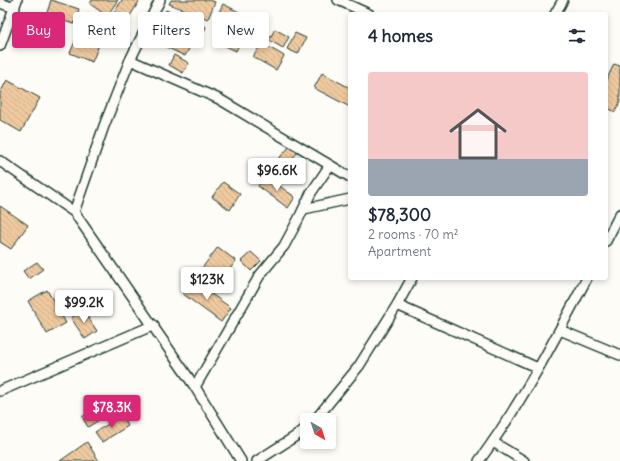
<!DOCTYPE html>
<html lang="en">
<head>
<meta charset="utf-8">
<style>
  body { margin:0; font-family:Delius,sans-serif; background:#f6f6f7; color:#1f2937; height:100vh; display:flex; flex-direction:column; font-size:15px; white-space:nowrap }
  * { box-sizing:border-box; margin:0 }
  p { font-size:13px; color:#747a83 }
  .icon { flex:none; width:22px; height:22px; fill:none; stroke:currentColor; stroke-width:2; stroke-linecap:round; stroke-linejoin:round }
  .map { position:relative; flex:1; overflow:hidden }
  .details { position:absolute; left:348px; top:12px; width:260px; height:268px; display:flex; flex-direction:column; background:#fff; border-radius:4px; box-shadow:0 2px 6px #0003 }
  .details>* { flex:none }
  .top-card { position:absolute; left:12px; top:12px; width:276px; height:36px; display:flex; gap:8px }
  .needle { width:26px; rotate:141deg }
  .fabs { position:absolute; left:300px; top:413px; display:grid; gap:8px }
  .fabs a { display:grid; place-items:center; width:36px; height:36px; border-radius:4px; background:#fff; box-shadow:0 2px 6px #0003; font-size:20px }
  .price { position:absolute; translate:-50% -34px; padding:0 9px; border-radius:4px; background:#fff; color:#222; font-size:13px; line-height:26px; filter:drop-shadow(0 1px 2px #0008) }
  .price::after { content:''; position:absolute; left:50%; top:24px; width:12px; height:9px; margin-left:-6px; background:inherit; clip-path:polygon(0 0,100% 0,50% 100%) }
  .price.current { background:#db2777; color:#fff }
  ul { padding:0; list-style:none }
  li { display:grid; align-content:center; gap:8px; height:212px; padding:0 20px }
  li+li { border-top:1px solid #e0e1e3 }
  li span { display:grid; place-items:center; height:124px; border-radius:4px; color:#555 }
  li>.icon { margin-inline-start:auto }
  span .icon { width:72px; height:72px; fill:#fffc; stroke-width:1 }
  li b { font-size:17px }
  h2 { display:flex; justify-content:space-between; align-items:center; height:48px; padding:0 20px; font-size:17px }
  .chip { padding:0 14px; border-radius:4px; background:#fff; box-shadow:0 2px 6px #0003; font-size:14px; line-height:36px }
  .chip.current { background:#db2777; color:#fff }
  .map>svg:first-child { display:block }
</style>
</head>
<body>
<div class="map">
<svg width="620" height="461" viewBox="0 0 620 461">
  <defs>
    <pattern id="building-back-hatch" width="6" height="6" patternUnits="userSpaceOnUse"><rect width="6" height="6" fill="#efc99f"/><path d="M-1 5l2 2M0 0l6 6M5-1l2 2" fill="none" stroke="#ccae8a"/></pattern>
  </defs>
  <rect width="100%" height="100%" fill="#fdfcf7"/>
  <filter id="ink" filterUnits="userSpaceOnUse"><feTurbulence type="fractalNoise" baseFrequency=".025" numOctaves="2"/><feDisplacementMap in="SourceGraphic" scale="8" xChannelSelector="R" yChannelSelector="G"/><feConvolveMatrix kernelMatrix="1 2 1 2 8 2 1 2 1" color-interpolation-filters="sRGB"/></filter>
  <g filter="url(#ink)">
    <path fill="url(#building-back-hatch)" stroke="#1f3d34" d="M 51,0 L 79,9 L 74,24 L 46,16 Z
      M 92,0 L 118,0 L 107,16 L 90,4 Z
      M 122,0 L 140,0 L 123,27 L 110,19 Z
      M 171,0 L 210,0 L 215,2 L 208,19 L 169,4 Z
      M 223,4 L 263,24 L 255,38 L 216,18 Z
      M 166,10 L 206,27 L 203,34 L 163,17 Z
      M 87,14 L 101,20 L 92,42 L 99,45 L 92,62 L 70,53 Z
      M 151,29 L 190,47 L 185,56 L 147,38 Z
      M 226,29 L 243,36 L 236,51 L 219,43 Z
      M 275,29 L 289,37 L 283,48 L 269,40 Z
      M 295,33 L 306,38 L 298,54 L 287,49 Z
      M 262,43 L 284,56 L 276,70 L 253,57 Z
      M 174,55 L 189,63 L 183,73 L 169,65 Z
      M 614,64 L 620,66 L 620,102 L 615,112 L 606,107 L 606,81 Z
      M 322,73 L 350,88 L 350,107 L 314,88 Z
      M 7,80 L 40,98 L 21,132 L 0,120 L 0,93 Z
      M 291,145 L 298,152 L 280,172 L 272,166 Z
      M 265,176 L 295,197 L 288,208 L 258,186 Z
      M 223,182 L 240,194 L 230,210 L 212,197 Z
      M 0,206 L 28,225 L 11,249 L 0,242 Z
      M 218,247 L 236,261 L 217,285 L 199,272 Z
      M 251,252 L 261,261 L 251,271 L 241,261 Z
      M 37,262 L 43,269 L 29,279 L 23,271 Z
      M 192,280 L 231,308 L 221,322 L 183,294 Z
      M 47,290 L 66,323 L 47,334 L 28,301 Z
      M 83,310 L 97,331 L 85,339 L 71,318 Z
      M 106,401 L 113,411 L 88,427 L 82,417 Z
      M 122,416 L 128,426 L 102,442 L 95,432 Z
      M 87,442 L 99,461 L 60,461 Z"/>
    <g fill="none" stroke-linecap="round" stroke-linejoin="round">
      <defs>
        <path id="street" d="M 338,0 L 369,14
          M 0,3 L 15,8
          M 555,14 L 563,0
          M 0,46 L 17,0
          M 130,60 L 160,0
          M 0,161 L 74,212
          M 304,209 L 350,199
          M 606,241 L 620,214
          M 397,305 L 538,368
          M 560,330 L 620,355
          M 195,387 L 260,275 L 284,246 L 298,220 L 311,193 L 330,165
          M 0,391 L 154,325
          M 315,420 L 359,366 L 397,305 L 412,278
          M 493,442 L 524,461
          M 241,461 L 195,387 L 74,212 L 104,126 L 130,60 L 219,99 L 350,177
          M 257,461 L 299,434 L 307,427
          M 479,461 C 521,404 554,341 587,278"/>
      </defs>
      <use href="#street" stroke="#1f3d34" stroke-width="12"/>
      <use href="#street" stroke="#fdfcf7" stroke-width="9"/>
    </g>
  </g>
</svg>
<div class="fabs">
<a><svg class="needle" viewBox="-14 -14 28 28"><path d="M0-13l5 13h-10z" fill="#e53935"/><path d="M0 13l5-13h-10z" fill="#747a83"/></svg></a>
</div>
<b class="price" style="left:277px;top:192px">$96.6K</b>
<b class="price" style="left:207px;top:301px">$123K</b>
<b class="price" style="left:84px;top:324px">$99.2K</b>
<b class="price current" style="left:112px;top:429px">$78.3K</b>
<div class="top-card">
<a class="chip current">Buy</a>
<a class="chip">Rent</a>
<a class="chip">Filters</a>
<a class="chip">New</a>
</div>
<section class="details">
<h2>4 homes<svg class="icon" aria-label="filters" viewBox="0 0 24 24"><path d="M4 7h16M4 17h16"/><circle cx="9" cy="7" r="2"/><circle cx="15" cy="17" r="2"/></svg></h2>
<ul>
<li><span style="background:linear-gradient(#f6c9c9 70%,#9aa5b1 0)"><svg class="icon" aria-label="home" viewBox="0 0 24 24"><path d="M3 11l9-7 9 7M6 9v11h12V9"/></svg></span><div><b>$78,300</b><p>2 rooms · 70 m²</p><p>Apartment</p></div></li>
</ul>
</section>
</div>
</body>
</html>
